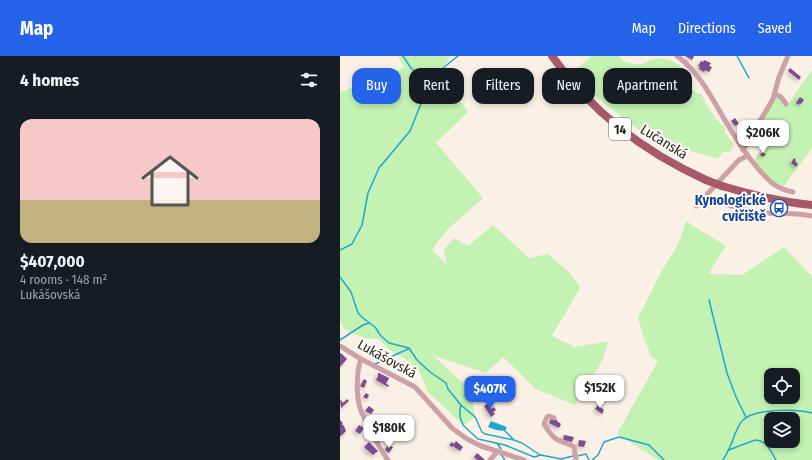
<!DOCTYPE html>
<html lang="en">
<head>
<meta charset="utf-8">
<style>
  body { margin:0; font-family:"Fira Sans Condensed",sans-serif; background:#20242c; color:#f1f3f6; height:100vh; display:flex; flex-direction:column; font-size:15px; white-space:nowrap }
  * { box-sizing:border-box; margin:0 }
  p { font-size:13px; color:#9ea1a6 }
  .icon { flex:none; width:22px; height:22px; fill:none; stroke:currentColor; stroke-width:2; stroke-linecap:round; stroke-linejoin:round }
  .map { position:relative; flex:1; overflow:hidden }
  .side { display:flex; flex-direction:column; background:#171b24; width:340px }
  .side>* { flex:none }
  .hud { position:absolute; left:12px; top:12px; width:380px; height:36px; display:flex; gap:8px }
  .tools { position:absolute; left:424px; top:312px; display:grid; gap:8px }
  .tools a { display:grid; place-items:center; width:36px; height:36px; border-radius:8px; background:#171b24; box-shadow:0 2px 6px #0003; font-size:20px }
  .price { position:absolute; translate:-50% -34px; padding:0 9px; border-radius:8px; background:#fff; color:#222; font-size:13px; line-height:26px; filter:drop-shadow(0 1px 2px #0008) }
  .price::after { content:''; position:absolute; left:50%; top:24px; width:12px; height:9px; margin-left:-6px; background:inherit; clip-path:polygon(0 0,100% 0,50% 100%) }
  .price.active { background:#2563eb; color:#fff }
  ul { padding:0; list-style:none }
  li { display:grid; align-content:center; gap:8px; height:212px; padding:0 20px }
  li+li { border-top:1px solid #363941 }
  li span { display:grid; place-items:center; height:124px; border-radius:12px; color:#555 }
  li>.icon { margin-inline-start:auto }
  span .icon { width:72px; height:72px; fill:#fffc; stroke-width:1 }
  li b { font-size:17px }
  h2 { display:flex; justify-content:space-between; align-items:center; height:48px; padding:0 20px; font-size:17px }
  .tag { padding:0 14px; border-radius:12px; background:#171b24; box-shadow:0 2px 6px #0003; font-size:14px; line-height:36px }
  .tag.active { background:#2563eb; color:#fff }
  header { display:flex; align-items:center; gap:24px; box-sizing:border-box; height:56px; padding:0 20px; background:#2563eb; color:#fff }
  header strong { font-size:19px }
  nav { display:flex; gap:22px; margin-inline-start:auto; font-size:14px }
  main { display:flex; flex:1; min-height:0 }
  .map>svg:first-child { display:block }
</style>
</head>
<body>
<header>
<strong>Map</strong>
<nav><a>Map</a><a>Directions</a><a>Saved</a></nav>
</header>
<main>
<section class="side">
<h2>4 homes<svg class="icon" aria-label="filters" viewBox="0 0 24 24"><path d="M4 7h16M4 17h16"/><circle cx="9" cy="7" r="2"/><circle cx="15" cy="17" r="2"/></svg></h2>
<ul>
<li><span style="background:linear-gradient(#f6c9c9 65%,#c2b280 0)"><svg class="icon" aria-label="home" viewBox="0 0 24 24"><path d="M3 11l9-7 9 7M6 9v11h12V9"/></svg></span><div><b>$407,000</b><p>4 rooms · 148 m²</p><p>Lukášovská</p></div></li>
</ul>
</section>
<div class="map">
<svg width="472" height="404" viewBox="0 0 472 404">
  <defs>
    <filter id="shadow"><feDropShadow dx="-2" dy="2" stdDeviation="2" flood-color="#0004"/></filter>
  </defs>
  <rect width="100%" height="100%" fill="#fbf0e5"/>
  <path fill="#c3f2b2" fill-rule="evenodd" d="M 58,0 L 111,0 L 98,17 L 100,18 L 128,56 L 96,87 L 143,142 L 107,174 L 92,194 L 107,209 L 104,193 L 114,182 L 128,190 L 153,169 L 189,202 L 208,198 L 230,217 L 240,232 L 212,280 L 235,291 L 269,285 L 262,305 L 235,349 L 196,333 L 163,301 L 146,317 L 94,300 L 126,330 L 132,341 L 135,361 L 123,369 L 88,336 L 79,315 L 64,302 L 55,298 L 38,283 L 23,282 L 4,273 L 0,264 L 0,36 L 64,12 Z
    M 252,0 L 279,0 C 281,2 283,5 286,6 C 290,8 298,9 302,8 C 307,6 311,3 317,3 C 333,1 345,11 350,26 L 349,28 C 349,34 355,36 361,38 C 367,49 374,64 385,71 L 385,77 L 394,88 L 390,96 L 383,96 L 380,100 L 377,102 L 318,87 L 295,71 L 257,42 L 235,14 Z
    M 472,14 L 472,92 L 444,130 C 431,129 422,114 414,105 L 423,89 L 412,83 L 434,43 L 438,42 L 441,43 L 446,51 Z
    M 346,165 L 386,190 L 370,215 L 369,218 L 402,219 L 444,191 L 472,221 L 472,404 L 318,404 L 277,378 L 318,305 L 311,300 L 304,282 L 298,262 L 322,214 L 332,199 L 341,181 ZM 431,319 L 453,319 L 453,341 L 431,341 ZM 431,363 L 453,363 L 453,385 L 431,385 Z"/>
  <path fill="#1ca9cf" d="M 151,365 L 167,371 L 165,375 L 156,374 L 148,371 Z"/>
  <g fill="none" stroke-linecap="round" stroke-linejoin="round">
    <path stroke="#1ca9cf" stroke-width="1.5" d="M 63,0 L 71,12 L 88,28
      M 397,0 L 409,22
      M 0,194 L 12,188 L 22,169 L 28,137 L 39,112 L 70,75 L 89,28 L 98,16 L 118,0
      M 0,221 L 11,236 L 18,257 L 23,262 L 35,271 L 41,280 L 49,287 L 69,292 L 77,304 L 90,316 L 106,327 L 108,333 L 121,349 L 120,354 L 120,361 L 123,369 L 138,383 L 165,389 L 194,401 L 201,399 L 221,403 L 233,400
      M 369,244 L 387,317 L 396,341 L 406,361
      M 0,284 L 23,269 L 29,267
      M 35,308 L 68,293
      M 121,349 L 135,361 L 142,376 L 145,378 L 174,384 L 182,387 L 200,399
      M 165,375 L 173,383
      M 157,387 L 161,393
      M 389,394 C 394,392 412,385 416,384 C 426,384 432,397 436,404
      M 160,398 L 164,402 L 164,404
      M 237,400 L 246,398 L 249,404
      M 252,404 L 258,399 L 264,386 L 279,381 L 309,389 L 324,404
      M 383,404 C 388,396 392,387 395,378 C 397,374 399,368 402,365 C 414,352 456,353 472,357"/>
  </g>
  <path fill="#7c4b92" filter="url(#shadow)" d="M 345,0 L 354,0 L 352,4 Z
    M 364,4 L 371,7 L 369,10 L 372,11 L 369,16 L 365,14 L 364,16 L 359,13 L 360,11 L 358,10 L 361,5 L 363,6 Z
    M 450,12 L 461,21 L 459,24 L 448,15 Z
    M 460,41 L 464,44 L 461,48 L 460,47 L 459,49 L 456,47 Z
    M 395,62 L 399,68 L 395,70 L 391,65 Z
    M 422,96 L 426,98 L 423,101 L 420,99 Z
    M 454,102 L 456,104 L 455,105 L 458,108 L 456,111 L 451,107 Z
    M 1,297 L 7,303 L 0,311 L 0,298 Z
    M 38,317 L 39,317 L 49,322 L 46,328 L 49,329 L 48,331 L 36,324 L 38,320 Z
    M 24,323 L 27,325 L 24,332 L 20,330 Z
    M 26,337 L 29,339 L 27,343 L 23,341 Z
    M 0,343 L 3,347 L 7,343 L 9,345 L 1,352 Z
    M 147,348 L 151,353 L 154,351 L 156,354 L 153,356 L 155,358 L 151,361 L 144,350 Z
    M 258,349 L 264,354 L 262,358 L 255,353 Z
    M 29,350 L 34,354 L 31,358 L 25,355 Z
    M 211,362 L 217,364 L 217,365 L 221,368 L 219,372 L 209,367 Z
    M 0,364 L 3,367 L 2,368 L 4,370 L 6,375 L 1,380 L 0,379 Z
    M 19,369 L 24,372 L 20,378 L 15,375 Z
    M 224,379 L 234,381 L 232,386 L 223,384 Z
    M 239,384 L 246,385 L 244,391 L 238,390 Z
    M 116,385 L 123,391 L 120,395 L 113,390 L 112,391 L 109,389 L 112,386 L 114,388 Z
    M 29,386 L 38,395 L 33,399 L 24,391 Z
    M 48,389 L 53,391 L 49,397 L 45,394 Z
    M 137,397 L 145,404 L 138,404 L 136,403 L 134,401 Z"/>
  <g fill="none" stroke-linecap="round" stroke-linejoin="round">
    <path stroke="#cda0a7" stroke-width="5" d="M 337,0 C 358,15 371,40 383,61 C 393,78 403,95 416,110 C 428,124 434,132 453,136
      M 435,38 L 441,41 L 446,48
      M 403,94 L 433,43 L 439,21 L 448,0
      M 365,141 C 385,148 406,156 428,157 C 443,158 458,157 472,160
      M 356,150 L 399,104 L 407,100
      M 0,290 L 21,303 L 75,331 L 112,372 L 127,383 L 141,390 L 184,404
      M 21,303 C 16,317 16,341 21,355 C 24,362 28,368 31,375 C 36,385 41,395 48,404
      M 214,362 L 209,360 L 207,361 L 204,368 C 207,373 210,378 215,382 C 220,386 228,387 234,391 L 236,404
      M 150,404 L 158,395"/>
    <path stroke="#a7596a" stroke-width="8" d="M 212,0 C 252,57 304,96 366,124
      M 382,130 C 412,139 441,146 472,149"/>
    <path stroke="#a7596a" stroke-width="8" d="M 366,124 L 382,130"/>
  </g>
  <defs>
    <symbol id="bus-ring" viewBox="-11 -11 22 22"><circle r="9.5" fill="#fff" stroke="#1a4fb4" stroke-width="1.5"/><path d="M-5-6H5V4H4V6H2V4H-2V6H-4V4H-5ZM-3.5-4V0h7V-4ZM-3.5 1.2v1.5H-2V1.2ZM2 1.2v1.5H3.5V1.2Z" fill="#1a4fb4"/></symbol>
  </defs>
  <g fill-rule="evenodd">
    <use href="#bus-ring" x="429" y="142" width="20" height="20"/>
  </g>
  <g text-anchor="middle" dominant-baseline="central" stroke-width="4" stroke-linejoin="round" paint-order="stroke">
    <rect fill="#fff" stroke="#6d665f" stroke-width="1" x="269" y="62" width="22" height="22" rx="3"/>
    <g font-size="13" font-weight="bold" fill="#2e241a">
      <text x="280" y="73">14</text>
    </g>
    <g font-size="14" fill="#2e241a" stroke="#fff">
      <text transform="translate(324 86) rotate(32)">Lučanská</text>
      <text transform="translate(47 303) rotate(29)">Lukášovská</text>
    </g>
    <g font-size="14" font-weight="bold" fill="#164399" stroke="#fff" text-anchor="end">
      <text x="426" y="144">Kynologické<tspan x="426" dy="16">cvičiště</tspan></text>
    </g>
  </g>
</svg>
<div class="tools">
<a><svg class="icon" aria-label="locate" viewBox="0 0 24 24"><circle cx="12" cy="12" r="6"/><path d="M12 2v4M12 18v4M2 12h4M18 12h4"/></svg></a>
<a><svg class="icon" aria-label="layers" viewBox="0 0 24 24"><path d="M12 4l9 5-9 5-9-5zM3 14l9 5 9-5"/></svg></a>
</div>
<b class="price" style="left:423px;top:98px">$206K</b>
<b class="price" style="left:260px;top:353px">$152K</b>
<b class="price active" style="left:150px;top:354px">$407K</b>
<b class="price" style="left:49px;top:393px">$180K</b>
<div class="hud">
<a class="tag active">Buy</a>
<a class="tag">Rent</a>
<a class="tag">Filters</a>
<a class="tag">New</a>
<a class="tag">Apartment</a>
</div>
</div>
</main>
</body>
</html>
